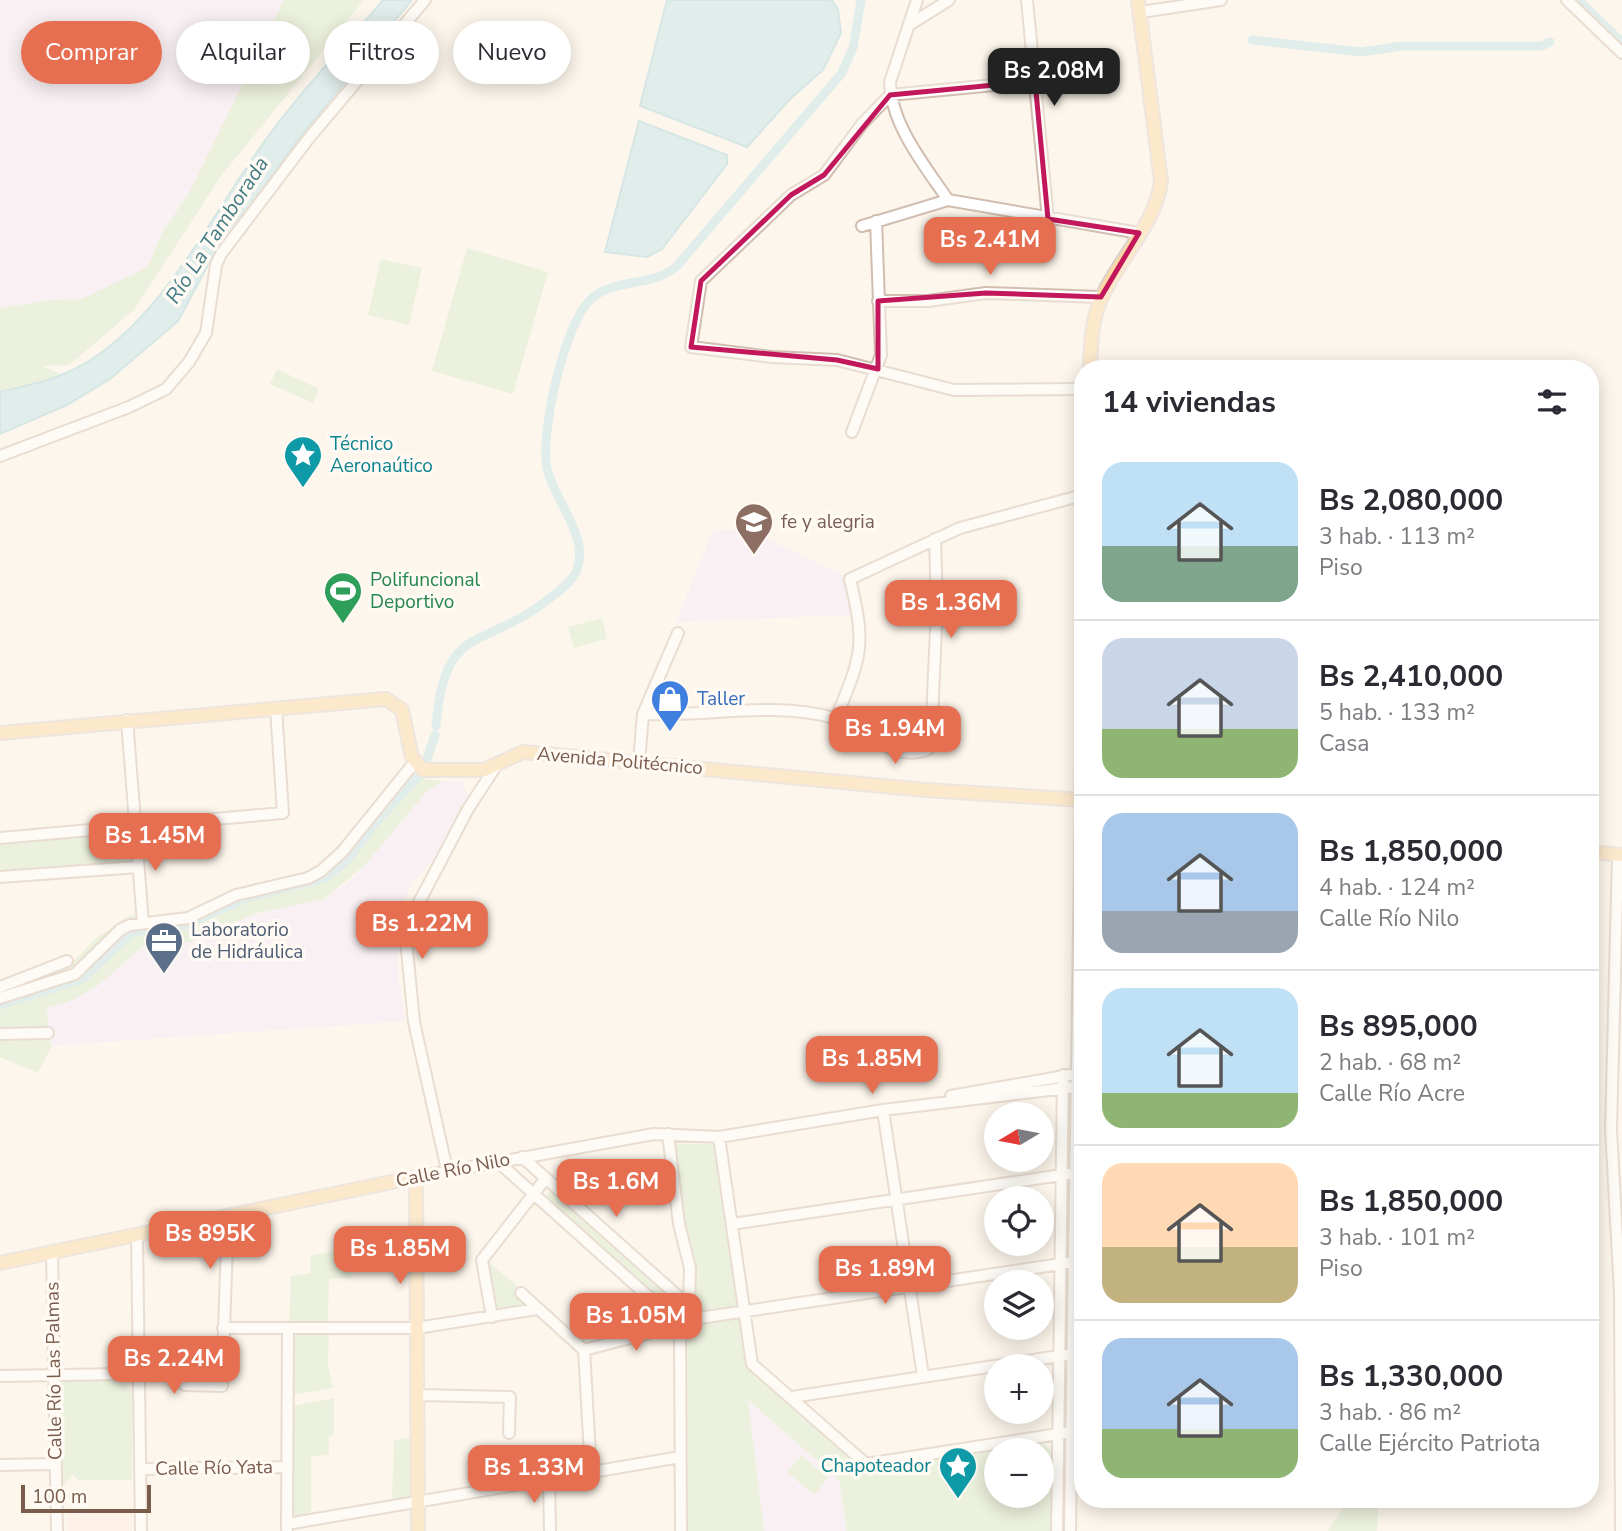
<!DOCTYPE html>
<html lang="es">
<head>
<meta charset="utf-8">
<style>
  body { margin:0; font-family:"Nunito Sans",sans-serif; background:#f7f7f7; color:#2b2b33; height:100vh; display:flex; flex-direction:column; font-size:26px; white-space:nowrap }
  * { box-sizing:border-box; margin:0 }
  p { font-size:23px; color:#7c7c81 }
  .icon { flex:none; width:38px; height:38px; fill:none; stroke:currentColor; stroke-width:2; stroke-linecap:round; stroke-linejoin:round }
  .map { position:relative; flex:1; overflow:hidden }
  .panel { position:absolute; left:1074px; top:360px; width:525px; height:1148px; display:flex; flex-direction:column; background:#fff; border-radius:28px; box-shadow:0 4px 18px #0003 }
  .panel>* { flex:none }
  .hud { position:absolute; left:21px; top:21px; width:665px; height:63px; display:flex; gap:14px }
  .needle { width:46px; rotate:260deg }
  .tools { position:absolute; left:984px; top:1102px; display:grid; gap:14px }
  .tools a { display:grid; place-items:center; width:70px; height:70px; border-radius:50%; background:#fff; box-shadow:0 4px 18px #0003; font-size:35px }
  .scale { position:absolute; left:21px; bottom:18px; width:130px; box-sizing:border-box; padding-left:7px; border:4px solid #7a5c4d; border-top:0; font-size:19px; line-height:24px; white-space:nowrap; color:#7a5c4d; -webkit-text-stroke:5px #fffaf3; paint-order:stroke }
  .price { position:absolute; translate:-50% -60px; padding:0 16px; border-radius:14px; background:#e76f51; color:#fff; font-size:23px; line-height:46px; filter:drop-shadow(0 2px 4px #0008) }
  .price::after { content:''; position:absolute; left:50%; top:42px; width:21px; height:16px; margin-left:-10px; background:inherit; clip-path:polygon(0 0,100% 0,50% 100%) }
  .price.selected { background:#222; color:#fff }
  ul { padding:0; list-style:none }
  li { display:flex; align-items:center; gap:21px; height:175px; padding:0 28px }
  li+li { border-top:2px solid #e1e1e2 }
  li span { display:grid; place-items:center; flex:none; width:196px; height:140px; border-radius:21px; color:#555 }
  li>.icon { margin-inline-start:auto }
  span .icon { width:84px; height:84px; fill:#fffc; stroke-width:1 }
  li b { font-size:30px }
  h2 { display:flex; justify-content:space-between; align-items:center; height:84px; padding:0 28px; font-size:30px }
  .chip { padding:0 24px; border-radius:32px; background:#fff; box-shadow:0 4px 18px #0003; font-size:24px; line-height:63px }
  .chip.selected { background:#e76f51; color:#fff }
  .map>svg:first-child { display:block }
</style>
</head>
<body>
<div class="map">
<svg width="1622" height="1531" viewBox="0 0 1622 1531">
  <rect width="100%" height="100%" fill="#fdf6ec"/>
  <path fill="#fde8e0" d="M 132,1512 L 132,1531 L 68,1531 L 68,1514 Z"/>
  <path fill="#f3e8fa" d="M 0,0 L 364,0 L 221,176 L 134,310 L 69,365 L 0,342 Z
    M 768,526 L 767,539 L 842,574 L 853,615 L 676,622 L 713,531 Z
    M 443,781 L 460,781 L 469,795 L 433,859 L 412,883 L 398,918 L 399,982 L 406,1021 L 52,1046 L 48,1033 L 47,1007 L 68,1002 L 147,943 L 191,942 L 254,914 L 324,899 L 350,881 L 427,791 Z
    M 747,1399 L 839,1480 L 847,1531 L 764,1531 Z"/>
  <path fill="#d8ecc9" d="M 284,0 L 364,0 L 221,176 L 134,310 L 69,365 L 42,366 L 63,375 L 0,392 L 0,308 L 50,300 L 82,299 L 148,267 L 162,233 L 190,191 Z
    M 467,248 L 548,272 L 513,394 L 432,371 Z
    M 381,259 L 422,268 L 409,325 L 368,315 Z
    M 277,369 L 319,389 L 313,403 L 270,384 Z
    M 602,618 L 607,639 L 574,648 L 568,627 Z
    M 413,773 L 425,779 L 443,781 L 427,791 L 365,865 L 324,899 L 254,914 L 191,942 L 147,943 L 96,987 L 68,1002 L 47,1007 L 48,1028 L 0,1030 L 0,1001 L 77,977 L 130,928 L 175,924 L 238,898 L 309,881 Z
    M 127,832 L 131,834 L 134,863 L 0,873 L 0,844 Z
    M 139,913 L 140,920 L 78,966 L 0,993 L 76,959 L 95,939 L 126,917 Z
    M 0,1038 L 49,1038 L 52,1046 L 38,1073 L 0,1057 Z
    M 673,1144 L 717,1144 L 738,1306 L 700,1313 L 694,1308 L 694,1272 L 683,1224 Z
    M 550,1191 L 686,1311 L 682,1319 L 545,1197 Z
    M 350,1247 L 351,1278 L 329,1279 L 328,1323 L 289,1323 L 291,1276 L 311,1273 L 310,1256 Z
    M 488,1261 L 519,1288 L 518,1292 L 531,1305 L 498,1310 Z
    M 740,1317 L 748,1367 L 859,1466 L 860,1472 L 996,1451 L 996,1496 L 1041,1496 L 1041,1451 L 998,1451 L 1044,1444 L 1053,1451 L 1051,1531 L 847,1531 L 839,1480 L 748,1400 L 764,1531 L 686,1531 L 685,1329 L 693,1323 Z
    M 290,1332 L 329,1332 L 328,1365 L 333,1388 L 293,1395 Z
    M 122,1380 L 132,1391 L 132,1480 L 78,1480 L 73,1475 L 63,1485 L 59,1387 L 63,1382 Z
    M 334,1398 L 334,1433 L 329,1437 L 329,1454 L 311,1457 L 311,1517 L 296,1518 L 291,1513 L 292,1406 Z
    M 413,1437 L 412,1498 L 392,1501 L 394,1440 Z
    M 802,1455 L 828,1478 L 814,1495 L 787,1472 Z
    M 1348,1500 L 1379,1500 L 1377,1531 L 1328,1531 Z"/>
  <path fill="#bfe3e8" stroke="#a5d3da" stroke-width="2" d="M 383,0 L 412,0 L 299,138 L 209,263 L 178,321 L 110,379 L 67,405 L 0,434 L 0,392 C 20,387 42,383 61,375 C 148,342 205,227 255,155 C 291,101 341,50 383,0 Z
    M 667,0 L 832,0 L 838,10 L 841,33 L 823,70 L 790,99 L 747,147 L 640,106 Z
    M 639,121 L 727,155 L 727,164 L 662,249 L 647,257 L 605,252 Z"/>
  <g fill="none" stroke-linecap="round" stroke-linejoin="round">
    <path stroke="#bfe3e8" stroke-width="9" d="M 1578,0 L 1622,42
      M 1252,40 L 1361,52 L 1402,46 L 1542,46 L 1550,42
      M 436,726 C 444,620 485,651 550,598 C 558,592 567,585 573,577 C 596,543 553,500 547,468 C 540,432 564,327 589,301 C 612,277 653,288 677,266 L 841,74 L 853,48 L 861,0
      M 425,765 L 435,735
      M 0,1005 L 82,979 L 133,932 L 181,927 L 247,898 L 326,878 L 349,858 L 376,822 L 419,776"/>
    <defs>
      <path id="minor" d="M 917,0 L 890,82 C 891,125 925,166 948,200 L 1139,233
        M 1027,0 L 1048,219
        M 1567,0 L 1622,53
        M 1141,12 L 1221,0
        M 909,25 L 949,0
        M 1035,81 L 890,95 L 862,124 L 824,175 L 791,195 L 701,281 L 691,347 L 772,357 L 837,360 L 954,390 L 1083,389
        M 862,226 L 948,200
        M 878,301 L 928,301 L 986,293 L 1101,297
        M 852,432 L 881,355 L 876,221
        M 0,456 L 129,407 L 166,389 L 189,362 L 206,333 L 216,265 L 221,254 L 309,138 L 425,0
        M 643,714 C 706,717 772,701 834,718 C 866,727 890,763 927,750 L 931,741 L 937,606 L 935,539
        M 836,718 C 862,655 866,646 850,579 L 960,528 L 1083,495
        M 127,720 L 143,923
        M 639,762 L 643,714 L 678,633
        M 0,838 L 283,813 L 276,708
        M 1618,855 L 1611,1129 L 1620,1294 L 1621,1531
        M 0,877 L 138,867
        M 0,987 L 67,961
        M 0,998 L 75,974 L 120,930 L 130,925 L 188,918 L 236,895 L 308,878 L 321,871 L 342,852 L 414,763
        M 0,1034 L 48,1033
        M 951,1096 L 1070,1075
        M 883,1110 L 923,1376
        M 668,1134 L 679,1224 L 690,1268 L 689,1306
        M 719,1137 L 752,1364 L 866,1464 L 1071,1432
        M 522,1157 L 689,1306 L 693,1319
        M 497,1161 L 680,1325
        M 447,1170 L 414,1022 L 405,929 L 468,809 L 496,766
        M 416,1177 L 654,1134 L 719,1137 L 883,1110 L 1075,1087
        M 732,1224 L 1068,1174
        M 137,1235 L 141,1531
        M 52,1252 L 57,1531
        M 521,1293 L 584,1350
        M 492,1317 L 482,1260 L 546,1178
        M 680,1325 L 681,1531
        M 223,1328 L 417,1328 L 537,1309
        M 584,1350 L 680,1325 L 693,1319 L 1074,1262
        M 584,1350 L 591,1472
        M 222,1363 L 185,1362 L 185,1385 L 222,1386 L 228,1216
        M 0,1376 L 185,1373
        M 418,1395 L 510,1397 L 509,1433
        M 792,1397 L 1066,1355
        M 0,1465 L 56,1464
        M 140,1469 L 287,1467
        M 549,1479 L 550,1531
        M 287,1524 L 680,1457
        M 287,1529 L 288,1329
        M 1057,1531 L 1063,1075
        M 1070,1531 L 1081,800"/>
      <path id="major" d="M 1090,369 C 1091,345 1091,322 1101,299 C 1118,260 1155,225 1161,182 L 1138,0
        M 0,733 L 386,699 L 402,710 L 412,757 L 423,770 L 484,770 L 523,752 L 926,790 L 1083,800
        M 1081,800 L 1083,710
        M 1591,852 L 1622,855
        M 0,1263 L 416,1177 L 418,1531"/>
    </defs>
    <use href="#minor" stroke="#d1beb0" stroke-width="14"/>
    <use href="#major" stroke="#dad1cd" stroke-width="16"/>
    <use href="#minor" stroke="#fff" stroke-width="10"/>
    <use href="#major" stroke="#fbd9a5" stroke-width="12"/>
  </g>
  <path d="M0 0H1622V1531H0ZM 1035,81 L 1048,219 L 1139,233 L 1101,297 L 986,293 L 878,301 L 878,369 L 837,360 L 691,347 L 701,281 L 791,195 L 824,175 L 890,95 Z" fill="#fdf6ec" fill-opacity=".55" fill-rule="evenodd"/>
  <path fill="none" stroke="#c2185b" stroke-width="5" stroke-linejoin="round" d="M 1035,81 L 1048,219 L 1139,233 L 1101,297 L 986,293 L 878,301 L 878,369 L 837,360 L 691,347 L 701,281 L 791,195 L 824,175 L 890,95 Z"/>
  <defs>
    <symbol id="sight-pin" viewBox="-11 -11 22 30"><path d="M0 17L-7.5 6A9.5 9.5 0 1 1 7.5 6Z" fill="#0f9aa8" stroke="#fffaf3"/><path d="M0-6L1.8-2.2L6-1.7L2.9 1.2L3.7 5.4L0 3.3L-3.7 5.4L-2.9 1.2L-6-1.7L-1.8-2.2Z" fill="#fff"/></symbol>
    <symbol id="school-pin" viewBox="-11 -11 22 30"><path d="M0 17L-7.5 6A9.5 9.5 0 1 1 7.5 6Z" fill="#8d6e63" stroke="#fffaf3"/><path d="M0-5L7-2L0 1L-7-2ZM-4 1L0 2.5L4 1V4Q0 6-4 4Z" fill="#fff"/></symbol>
    <symbol id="stadium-pin" viewBox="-11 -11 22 30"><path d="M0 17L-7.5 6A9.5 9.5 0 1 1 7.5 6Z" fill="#2e9e5b" stroke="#fffaf3"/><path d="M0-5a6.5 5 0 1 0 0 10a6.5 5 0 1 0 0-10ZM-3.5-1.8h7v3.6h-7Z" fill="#fff"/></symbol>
    <symbol id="shop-pin" viewBox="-11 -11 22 30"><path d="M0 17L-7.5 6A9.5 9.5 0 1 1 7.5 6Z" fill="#3f7fe0" stroke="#fffaf3"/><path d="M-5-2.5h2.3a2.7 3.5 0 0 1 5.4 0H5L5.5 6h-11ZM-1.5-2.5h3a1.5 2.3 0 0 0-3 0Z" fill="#fff"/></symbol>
    <symbol id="office-pin" viewBox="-11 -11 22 30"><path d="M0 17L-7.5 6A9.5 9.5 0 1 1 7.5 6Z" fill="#5c6f8a" stroke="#fffaf3"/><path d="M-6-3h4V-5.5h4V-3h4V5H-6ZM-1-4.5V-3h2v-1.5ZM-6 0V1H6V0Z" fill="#fff"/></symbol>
  </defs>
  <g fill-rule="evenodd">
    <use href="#sight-pin" x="281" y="433" width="44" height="60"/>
    <use href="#school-pin" x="732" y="500" width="44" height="60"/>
    <use href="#stadium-pin" x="321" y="569" width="44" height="60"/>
    <use href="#shop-pin" x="648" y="677" width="44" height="60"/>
    <use href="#office-pin" x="142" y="919" width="44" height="60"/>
    <use href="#sight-pin" x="936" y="1444" width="44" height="60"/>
  </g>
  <g text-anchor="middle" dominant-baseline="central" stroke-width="7" stroke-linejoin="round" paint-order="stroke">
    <g font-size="19" fill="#0d838f" stroke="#fffaf3" text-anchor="start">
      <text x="330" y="444">Técnico<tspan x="330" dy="22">Aeronaútico</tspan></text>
      <text x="931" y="1466" text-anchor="end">Chapoteador</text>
    </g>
    <g font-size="19" fill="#785e54" stroke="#fffaf3" text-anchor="start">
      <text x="781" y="522">fe y alegria</text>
    </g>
    <g font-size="19" fill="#27864d" stroke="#fffaf3" text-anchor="start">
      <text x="370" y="580">Polifuncional<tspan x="370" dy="22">Deportivo</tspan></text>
    </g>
    <g font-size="19" fill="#366cbe" stroke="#fffaf3" text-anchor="start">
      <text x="697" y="699">Taller</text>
    </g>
    <g font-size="19" fill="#7a5c4d" stroke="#fffaf3">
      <text transform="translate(620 761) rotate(5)">Avenida Politécnico</text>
      <text transform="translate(453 1170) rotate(-11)">Calle Río Nilo</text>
      <text transform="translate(54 1371) rotate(-91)">Calle Río Las Palmas</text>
      <text transform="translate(214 1468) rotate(-1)">Calle Río Yata</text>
    </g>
    <g font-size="19" fill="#4e5e75" stroke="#fffaf3" text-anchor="start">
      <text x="191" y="930">Laboratorio<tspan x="191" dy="22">de Hidráulica</tspan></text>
    </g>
    <g font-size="21" font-style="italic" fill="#437c86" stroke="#fffaf3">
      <text transform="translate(217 230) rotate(-57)">Río La Tamborada</text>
    </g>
  </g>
</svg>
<div class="tools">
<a><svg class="needle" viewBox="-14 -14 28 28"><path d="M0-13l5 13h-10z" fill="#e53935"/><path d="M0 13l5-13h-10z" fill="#7c7c81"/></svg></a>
<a><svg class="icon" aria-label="locate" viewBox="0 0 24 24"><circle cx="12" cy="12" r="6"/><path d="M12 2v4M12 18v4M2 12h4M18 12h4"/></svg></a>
<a><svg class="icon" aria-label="layers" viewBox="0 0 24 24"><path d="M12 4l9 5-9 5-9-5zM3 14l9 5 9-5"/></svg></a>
<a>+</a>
<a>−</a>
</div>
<div class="scale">100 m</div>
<b class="price selected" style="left:1054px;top:108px">Bs 2.08M</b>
<b class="price" style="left:990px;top:277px">Bs 2.41M</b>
<b class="price" style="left:951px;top:640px">Bs 1.36M</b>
<b class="price" style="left:895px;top:766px">Bs 1.94M</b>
<b class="price" style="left:155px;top:873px">Bs 1.45M</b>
<b class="price" style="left:422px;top:961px">Bs 1.22M</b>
<b class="price" style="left:872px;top:1096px">Bs 1.85M</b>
<b class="price" style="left:616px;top:1219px">Bs 1.6M</b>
<b class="price" style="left:210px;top:1271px">Bs 895K</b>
<b class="price" style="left:400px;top:1286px">Bs 1.85M</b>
<b class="price" style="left:885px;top:1306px">Bs 1.89M</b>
<b class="price" style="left:636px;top:1353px">Bs 1.05M</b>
<b class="price" style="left:174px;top:1396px">Bs 2.24M</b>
<b class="price" style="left:534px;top:1505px">Bs 1.33M</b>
<div class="hud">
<a class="chip selected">Comprar</a>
<a class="chip">Alquilar</a>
<a class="chip">Filtros</a>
<a class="chip">Nuevo</a>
</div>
<section class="panel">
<h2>14 viviendas<svg class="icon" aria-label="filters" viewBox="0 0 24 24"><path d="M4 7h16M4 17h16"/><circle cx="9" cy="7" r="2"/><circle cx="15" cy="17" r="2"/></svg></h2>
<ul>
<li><span style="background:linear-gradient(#bfe0f5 60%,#7fa58c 0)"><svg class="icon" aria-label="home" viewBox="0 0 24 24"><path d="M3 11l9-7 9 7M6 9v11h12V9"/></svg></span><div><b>Bs 2,080,000</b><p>3 hab. · 113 m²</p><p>Piso</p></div></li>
<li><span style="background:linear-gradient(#c9d6e8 65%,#8fb573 0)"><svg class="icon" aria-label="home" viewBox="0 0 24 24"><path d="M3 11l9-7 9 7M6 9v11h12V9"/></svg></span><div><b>Bs 2,410,000</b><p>5 hab. · 133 m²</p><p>Casa</p></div></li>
<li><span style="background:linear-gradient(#a9c7e8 70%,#9aa5b1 0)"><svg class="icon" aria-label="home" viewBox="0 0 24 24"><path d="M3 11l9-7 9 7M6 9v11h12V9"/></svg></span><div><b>Bs 1,850,000</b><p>4 hab. · 124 m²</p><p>Calle Río Nilo</p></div></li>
<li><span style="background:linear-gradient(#bfe0f5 75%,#8fb573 0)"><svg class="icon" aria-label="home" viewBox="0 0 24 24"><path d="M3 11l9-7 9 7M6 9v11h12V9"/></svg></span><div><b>Bs 895,000</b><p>2 hab. · 68 m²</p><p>Calle Río Acre</p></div></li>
<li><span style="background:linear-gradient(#ffd9b3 60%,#c2b280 0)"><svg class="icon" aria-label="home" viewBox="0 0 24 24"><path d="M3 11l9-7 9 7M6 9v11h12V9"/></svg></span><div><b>Bs 1,850,000</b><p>3 hab. · 101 m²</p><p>Piso</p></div></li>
<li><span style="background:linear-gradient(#a9c7e8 65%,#8fb573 0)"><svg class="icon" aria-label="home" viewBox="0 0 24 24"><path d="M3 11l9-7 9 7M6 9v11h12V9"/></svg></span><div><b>Bs 1,330,000</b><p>3 hab. · 86 m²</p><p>Calle Ejército Patriota</p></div></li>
</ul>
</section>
</div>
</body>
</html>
